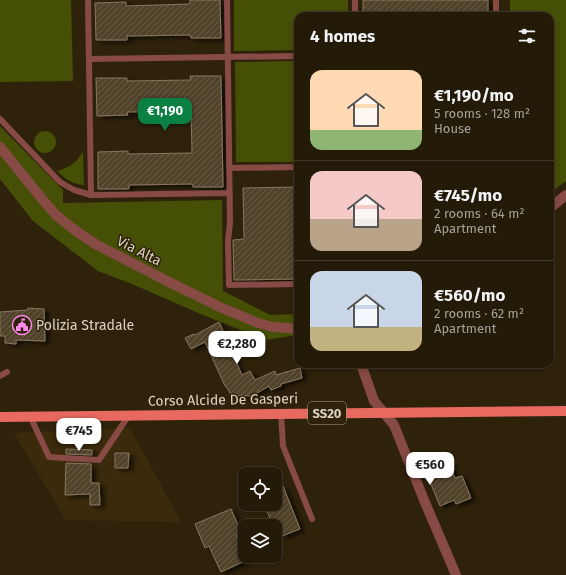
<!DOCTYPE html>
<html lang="en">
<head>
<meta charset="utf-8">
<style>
  body { margin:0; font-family:"Fira Sans",sans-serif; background:#2b2312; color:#f1f3f6; height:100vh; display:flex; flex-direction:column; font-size:15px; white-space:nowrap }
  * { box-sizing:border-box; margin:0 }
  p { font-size:13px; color:#a3a19c }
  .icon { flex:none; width:22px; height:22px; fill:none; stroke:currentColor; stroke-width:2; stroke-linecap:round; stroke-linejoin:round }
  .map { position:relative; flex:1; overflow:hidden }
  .sheet { position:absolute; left:294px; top:12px; width:260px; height:356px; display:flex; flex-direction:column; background:#231a08; border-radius:12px; box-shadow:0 2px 6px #0003,0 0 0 1px #403829 }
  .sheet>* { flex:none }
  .fabs { position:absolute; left:238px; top:467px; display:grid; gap:8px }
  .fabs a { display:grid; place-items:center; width:44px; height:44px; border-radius:8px; background:#231a08; box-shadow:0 2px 6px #0003,0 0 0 1px #403829; font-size:20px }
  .price { position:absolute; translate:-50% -34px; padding:0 9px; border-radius:8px; background:#fff; color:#222; font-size:13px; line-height:26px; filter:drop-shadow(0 1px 2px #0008) }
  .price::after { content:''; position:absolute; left:50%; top:24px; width:12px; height:9px; margin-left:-6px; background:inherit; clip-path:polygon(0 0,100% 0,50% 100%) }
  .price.on { background:#0b8043; color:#fff }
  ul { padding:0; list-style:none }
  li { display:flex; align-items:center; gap:12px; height:100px; padding:0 16px }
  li+li { border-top:1px solid #403829 }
  li span { display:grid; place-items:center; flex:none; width:112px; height:80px; border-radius:12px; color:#555 }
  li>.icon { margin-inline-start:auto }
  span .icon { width:48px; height:48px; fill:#fffc; stroke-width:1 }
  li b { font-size:17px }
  h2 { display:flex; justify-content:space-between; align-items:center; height:48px; padding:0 16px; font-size:17px }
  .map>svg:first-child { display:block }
</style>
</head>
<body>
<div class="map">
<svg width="566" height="575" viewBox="0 0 566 575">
  <defs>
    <pattern id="building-hatch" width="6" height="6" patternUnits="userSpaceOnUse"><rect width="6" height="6" fill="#51422b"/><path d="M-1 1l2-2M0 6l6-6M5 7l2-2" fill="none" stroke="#695c48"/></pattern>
    <filter id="shadow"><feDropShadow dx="4.5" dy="2.5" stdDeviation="2" flood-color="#0009"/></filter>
  </defs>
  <rect width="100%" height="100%" fill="#2f220b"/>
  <path fill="#3b2a0b" d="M 130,428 L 181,522 L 66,520 L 14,433 Z"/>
  <path fill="#454f05" d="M 0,0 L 71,0 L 73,81 L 0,82 Z
    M 234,0 L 348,0 L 348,16 L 298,16 L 298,50 L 234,51 Z
    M 510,0 L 566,0 L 566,181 L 550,193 L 550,16 L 510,16 Z
    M 298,61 L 298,162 L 236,162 L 235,62 Z
    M 0,126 L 63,190 L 63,203 L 222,200 L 223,291 L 270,315 L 298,314 L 298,335 L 265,340 L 196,312 L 132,284 L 98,271 L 33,221 L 0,179 Z
    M34 142a11 11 0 1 1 22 0a11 11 0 1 1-22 0Z
    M 83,152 L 84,185 C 72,184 65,179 57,171 C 69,168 76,163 83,152 Z"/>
  <path fill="url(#building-hatch)" stroke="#87775e" filter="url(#shadow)" d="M 190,0 L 220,0 L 221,38 L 191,38 L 190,35 L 127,36 L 127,40 L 96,40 L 95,3 L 126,2 L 126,6 L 190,4 Z
    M 363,0 L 488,0 L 488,16 L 363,16 Z
    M 190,76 L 221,76 L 223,187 L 193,187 L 192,184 L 129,185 L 129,189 L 98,189 L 98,152 L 128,151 L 128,154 L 192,153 L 191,111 L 127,112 L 128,115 L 97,116 L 96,78 L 127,78 L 127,81 L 191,80 Z
    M 298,187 L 298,279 L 234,280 L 233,240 L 244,239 L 243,188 Z
    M 28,308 L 44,309 L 45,341 L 16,340 L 16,344 L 5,343 L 5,336 L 0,336 L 0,312 L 28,310 Z
    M 219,322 L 227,339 L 226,339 L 242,375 L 250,371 L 255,380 L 275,371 L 276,375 L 300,368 L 302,378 L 281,384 L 281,386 L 271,390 L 269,386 L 252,396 L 231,395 L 226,386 L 225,386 L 205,342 L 191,349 L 185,338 L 194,334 L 195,335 Z
    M 66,449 L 92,450 L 92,455 L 66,454 Z
    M 115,453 L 129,453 L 128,468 L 115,468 Z
    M 448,462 L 455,478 L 462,476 L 471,498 L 456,504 L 454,500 L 440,506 L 426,472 Z
    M 66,463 L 91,464 L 91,483 L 99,483 L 100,505 L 90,505 L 90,494 L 65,495 Z
    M 283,486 L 300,529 L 282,536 L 279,528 L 275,530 L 275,526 L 273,526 L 264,504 L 275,504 L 275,489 Z
    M 231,509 L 241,532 L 236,535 L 247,560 L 221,572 L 209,546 L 205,548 L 195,524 Z"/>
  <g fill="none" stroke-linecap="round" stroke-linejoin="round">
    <path stroke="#874a44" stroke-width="6" d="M 88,0 L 91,195
      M 227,0 L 230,223 L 228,241 L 229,285 L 298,284
      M 355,0 L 355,16
      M 496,0 L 496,16
      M 89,59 L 298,56
      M 0,119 L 60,182 L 74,190 L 91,195 L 230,193
      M 229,168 L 298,167
      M 0,376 L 7,372
      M 281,413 L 283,446 L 312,519
      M 30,416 L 49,457 L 99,460 L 129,415"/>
    <path stroke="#874a44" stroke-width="10" d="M 0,147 L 42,199 L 56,215 L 76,231 L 97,245 L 171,283 L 220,307 L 258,323 L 273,327 L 298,329
      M 550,208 L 566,195
      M 361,364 L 374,401 L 394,425 L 424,500 L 456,575"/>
    <path stroke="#e86960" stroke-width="10" d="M 0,417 L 566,411"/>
  </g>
  <defs>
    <symbol id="civic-ring" viewBox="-11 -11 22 22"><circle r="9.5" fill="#2f220b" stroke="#fb87e6" stroke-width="1.5"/><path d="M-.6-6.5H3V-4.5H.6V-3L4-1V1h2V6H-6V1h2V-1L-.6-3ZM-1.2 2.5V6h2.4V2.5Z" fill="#fb87e6"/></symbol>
  </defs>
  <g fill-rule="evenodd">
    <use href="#civic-ring" x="11" y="314" width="22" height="22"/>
  </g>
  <g text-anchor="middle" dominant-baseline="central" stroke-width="3" stroke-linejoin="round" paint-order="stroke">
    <rect fill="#2f220b" stroke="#a89e8d" stroke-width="1" x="308" y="402" width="38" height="22" rx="3"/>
    <g font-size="13" font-weight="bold" fill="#dcd3c5">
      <text x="327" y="413">SS20</text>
    </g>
    <g font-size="14" fill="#dcd3c5" stroke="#2f220b">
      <text transform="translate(139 251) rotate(27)">Via Alta</text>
      <text transform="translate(223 400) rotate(-1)">Corso Alcide De Gasperi</text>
    </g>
    <g font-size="14" fill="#dcd3c5" stroke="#2f220b" text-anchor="start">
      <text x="36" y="325">Polizia Stradale</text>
    </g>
  </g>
</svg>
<div class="fabs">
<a><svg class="icon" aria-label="locate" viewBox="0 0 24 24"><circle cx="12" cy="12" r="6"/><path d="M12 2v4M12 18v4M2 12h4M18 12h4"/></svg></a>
<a><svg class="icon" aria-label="layers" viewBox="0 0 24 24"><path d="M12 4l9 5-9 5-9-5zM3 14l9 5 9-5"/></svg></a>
</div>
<b class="price on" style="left:165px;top:132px">€1,190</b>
<b class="price" style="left:237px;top:365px">€2,280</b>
<b class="price" style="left:79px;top:452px">€745</b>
<b class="price" style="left:430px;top:486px">€560</b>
<section class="sheet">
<h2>4 homes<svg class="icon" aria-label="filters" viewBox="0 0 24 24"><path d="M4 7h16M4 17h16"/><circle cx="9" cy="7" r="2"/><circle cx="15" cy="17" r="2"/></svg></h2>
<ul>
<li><span style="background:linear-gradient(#ffd9b3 75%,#8fb573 0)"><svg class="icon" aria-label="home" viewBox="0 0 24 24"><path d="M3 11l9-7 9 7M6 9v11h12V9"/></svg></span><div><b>€1,190/mo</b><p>5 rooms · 128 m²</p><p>House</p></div></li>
<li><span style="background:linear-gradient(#f6c9c9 60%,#b9a48a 0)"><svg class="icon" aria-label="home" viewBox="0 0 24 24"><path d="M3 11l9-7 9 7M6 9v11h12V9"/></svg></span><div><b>€745/mo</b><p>2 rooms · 64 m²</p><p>Apartment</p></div></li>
<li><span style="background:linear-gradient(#c9d6e8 70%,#c2b280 0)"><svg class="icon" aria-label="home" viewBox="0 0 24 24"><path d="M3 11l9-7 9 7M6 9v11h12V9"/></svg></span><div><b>€560/mo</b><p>2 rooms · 62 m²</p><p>Apartment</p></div></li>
</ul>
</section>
</div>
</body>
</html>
